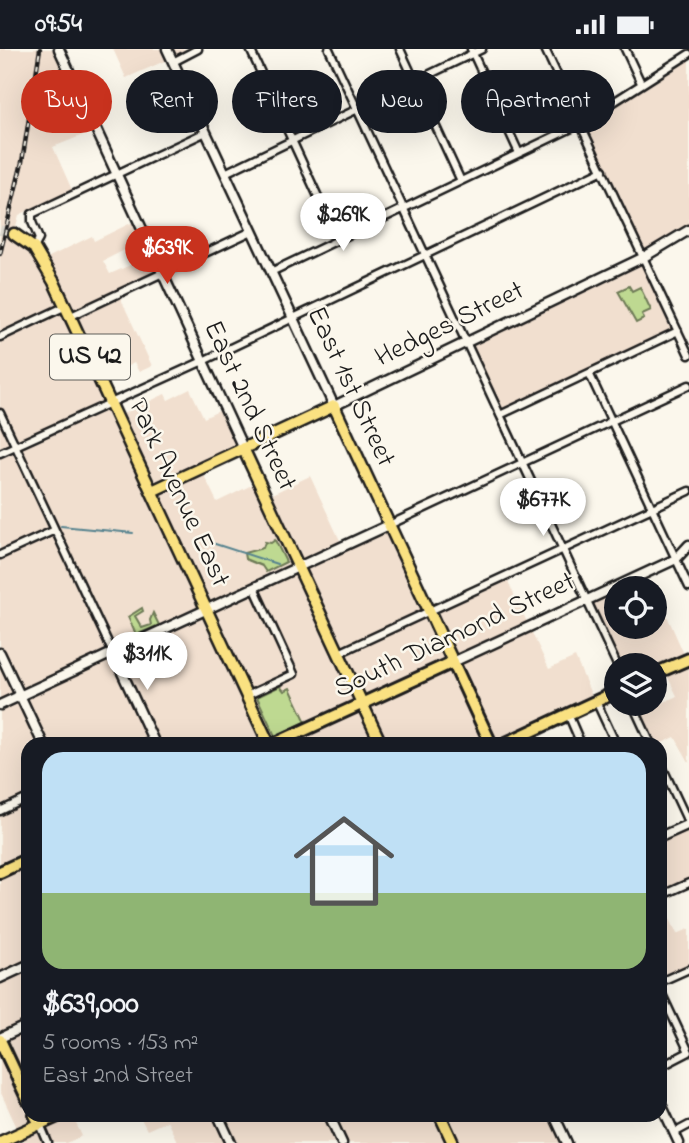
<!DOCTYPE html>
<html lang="en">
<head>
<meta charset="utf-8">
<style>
  body { margin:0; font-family:"Indie Flower",sans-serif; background:#242831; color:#f1f3f6; height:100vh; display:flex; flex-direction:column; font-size:26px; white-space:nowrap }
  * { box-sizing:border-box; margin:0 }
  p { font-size:23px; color:#9ea1a6 }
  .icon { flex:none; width:38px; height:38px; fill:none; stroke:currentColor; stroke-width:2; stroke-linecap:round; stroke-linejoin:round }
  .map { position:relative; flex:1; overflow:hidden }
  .details { position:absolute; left:21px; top:688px; width:646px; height:385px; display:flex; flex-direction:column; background:#171b24; border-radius:21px; box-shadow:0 7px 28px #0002 }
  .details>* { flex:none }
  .guide { position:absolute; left:21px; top:21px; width:648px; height:63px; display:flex; gap:14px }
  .fabs { position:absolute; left:604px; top:527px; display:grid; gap:14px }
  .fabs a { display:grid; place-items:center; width:63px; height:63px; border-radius:50%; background:#171b24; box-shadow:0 7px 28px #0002; font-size:35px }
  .price { position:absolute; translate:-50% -60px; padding:0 16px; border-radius:24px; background:#fff; color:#222; font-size:23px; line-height:46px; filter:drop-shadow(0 2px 4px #0008) }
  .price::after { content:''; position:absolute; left:50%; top:42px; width:21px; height:16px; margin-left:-10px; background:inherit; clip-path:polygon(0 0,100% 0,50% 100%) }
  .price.current { background:#c8321e; color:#fff }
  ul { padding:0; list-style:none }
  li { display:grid; align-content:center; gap:14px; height:371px; padding:0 21px }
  li span { display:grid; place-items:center; height:217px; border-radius:21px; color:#555 }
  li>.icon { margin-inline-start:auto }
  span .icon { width:126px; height:126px; fill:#fffc; stroke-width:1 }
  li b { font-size:30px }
  .pill { padding:0 24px; border-radius:32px; background:#171b24; box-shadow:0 7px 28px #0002; font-size:24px; line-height:63px }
  .pill.current { background:#c8321e; color:#fff }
  .status { display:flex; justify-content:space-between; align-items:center; height:49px; padding:0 35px; background:#171b24; direction:ltr }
  .status svg { height:19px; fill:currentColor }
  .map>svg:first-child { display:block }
</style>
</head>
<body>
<div class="status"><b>09:54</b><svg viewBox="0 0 49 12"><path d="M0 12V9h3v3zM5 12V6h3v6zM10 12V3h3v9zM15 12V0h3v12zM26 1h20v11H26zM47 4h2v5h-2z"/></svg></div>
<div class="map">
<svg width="689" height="1094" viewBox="0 0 689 1094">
  <rect width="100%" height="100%" fill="#fbf7ec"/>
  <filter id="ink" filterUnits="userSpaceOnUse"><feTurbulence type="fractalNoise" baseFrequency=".0143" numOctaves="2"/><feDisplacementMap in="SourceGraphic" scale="14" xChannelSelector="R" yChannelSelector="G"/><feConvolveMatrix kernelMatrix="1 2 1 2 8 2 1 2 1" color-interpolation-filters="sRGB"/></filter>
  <g filter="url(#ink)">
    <path fill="#f1dfcf" d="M 0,0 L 55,0 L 93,82 L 53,98 L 72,141 L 19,166 L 14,185 L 43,211 L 92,187 L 94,192 L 135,172 L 144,191 L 103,212 L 110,225 L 151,207 L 161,228 L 120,248 L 152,317 L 139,323 L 134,314 L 104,329 L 121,366 L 165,345 L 168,351 L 190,340 L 204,369 L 229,357 L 246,394 L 199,416 L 217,453 L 262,431 L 270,446 L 310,427 L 344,500 L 394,478 L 431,559 L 504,524 L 549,620 L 575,608 L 594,652 L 530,682 L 536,695 L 28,695 L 28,1066 L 72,1066 L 82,1087 L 67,1094 L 24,1094 L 0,1042 Z
      M 113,0 L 192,0 L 126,29 Z
      M 689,9 L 689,183 L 648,208 L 584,74 Z
      M 643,215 L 674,282 L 561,333 L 503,362 L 472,296 Z
      M 616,539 L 616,578 L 654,578 L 655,545 L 662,561 L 664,560 L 684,605 L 689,604 L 689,713 L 675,688 L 660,695 L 655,695 L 641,664 L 677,647 L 665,622 L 655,627 L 654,616 L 619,616 L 589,552 Z
      M 689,775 L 689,830 L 660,843 L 660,788 Z
      M 660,848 L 677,885 L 689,880 L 689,916 L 660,930 Z
      M 139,1066 L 550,1066 L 564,1094 L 178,1094 L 167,1072 L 147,1081 Z"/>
    <path fill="#bed991" stroke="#6d7a56" stroke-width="2" d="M 629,237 L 632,242 L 640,238 L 651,261 L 642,265 L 644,270 L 636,274 L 618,242 Z
      M 275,491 L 286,513 L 266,523 L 262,517 L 245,510 L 244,504 L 263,499 L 265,493 L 271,494 Z
      M 142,559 L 143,562 L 135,567 L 142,579 L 151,576 L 150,571 L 153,564 L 159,576 L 136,586 L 128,568 Z
      M 280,637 L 284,642 L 290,639 L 306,673 L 275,687 L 257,648 Z"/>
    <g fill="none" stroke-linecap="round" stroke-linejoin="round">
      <path stroke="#56838f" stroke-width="2" d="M 61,477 L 133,484
        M 212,494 L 277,515"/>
      <path stroke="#dad6cd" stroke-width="10" stroke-dasharray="10 5" stroke-linecap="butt" d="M 0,181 L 14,185"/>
      <defs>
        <path id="street" d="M 250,0 L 338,191
          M 329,0 L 617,616
          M 400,0 L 461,132
          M 471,0 L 519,104
          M 545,0 L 689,306
          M 625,0 L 641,34
          M 173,13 L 198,0
          M 225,124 L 482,0
          M 34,199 L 39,190 L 32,173 L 32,165 L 206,83
          M 271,223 L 576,77 L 689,5
          M 71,267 L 252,182
          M 0,288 L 66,257
          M 589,324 L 689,538
          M 0,364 L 113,604
          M 500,366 L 678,282
          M 0,404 L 203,312 L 603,121
          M 389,476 L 689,336
          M 0,506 L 55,481
          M 339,604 L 689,442
          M 246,647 L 294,625 L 254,538
          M 596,652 L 616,695
          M 632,654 L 651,695
          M 568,665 L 581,695
          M 143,695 L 153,690
          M 660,713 L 689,775
          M 0,762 L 28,749
          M 660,847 L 689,834
          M 660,933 L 689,920
          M 660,941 L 689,1003
          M 660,1018 L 689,1003
          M 40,1075 L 48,1094
          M 674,1084 L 689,1076"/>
        <path id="secondary" d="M 59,0 L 243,399
          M 167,0 L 334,357 L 644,208 L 689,181
          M 0,604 L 43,695
          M 113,604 L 155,695
          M 453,613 L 676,510 L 689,496
          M 0,656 L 389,476
          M 660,788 L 689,775
          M 0,929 L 28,916
          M 0,989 L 28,976
          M 660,1053 L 679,1094
          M 218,1066 L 231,1094
          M 329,1066 L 342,1094
          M 554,1066 L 567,1094"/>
        <path id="primary" d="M 14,185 L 34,199 L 54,233 L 269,695
          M 243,399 L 381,695
          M 152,442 L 334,357 L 453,613
          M 440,1066 L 453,1094
          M 0,1093 L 40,1075"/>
        <path id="highway" d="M 654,625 L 689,610
          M 274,695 L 453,613 L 491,695
          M 504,695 L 616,643
          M 0,823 L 28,810
          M 0,991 L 28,1051
          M 35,1066 L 40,1075 L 60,1066"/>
      </defs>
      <use href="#street" stroke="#1c1c1c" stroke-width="11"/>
      <use href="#secondary" stroke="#1c1c1c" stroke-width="13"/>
      <use href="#primary" stroke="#1c1c1c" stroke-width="15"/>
      <use href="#highway" stroke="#1c1c1c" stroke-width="16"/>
      <use href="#street" stroke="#fbf7ec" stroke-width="6"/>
      <use href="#secondary" stroke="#fbf7ec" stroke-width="8"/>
      <use href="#primary" stroke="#fae181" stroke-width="10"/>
      <use href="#highway" stroke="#fae181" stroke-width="10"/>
      <defs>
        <path id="rail" d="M 0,205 L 22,113 L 40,0"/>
      </defs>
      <use href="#rail" stroke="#1c1c1c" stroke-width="4.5"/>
      <use href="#rail" stroke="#fbf7ec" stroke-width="2" stroke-dasharray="5" stroke-linecap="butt"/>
    </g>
  </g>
  <g text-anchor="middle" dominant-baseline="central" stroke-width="5" stroke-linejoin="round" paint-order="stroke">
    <rect fill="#fbf7ec" stroke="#5f5e5a" stroke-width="2" x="50" y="285.5" width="80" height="45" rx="5"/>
    <g font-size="26" font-weight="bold" fill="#1c1c1c">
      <text x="90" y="308">US 42</text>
    </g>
    <g font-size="28" fill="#1c1c1c" stroke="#fbf7ec">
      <text transform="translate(450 276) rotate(-26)">Hedges Street</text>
      <text transform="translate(350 338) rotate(65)">East 1st Street</text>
      <text transform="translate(249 357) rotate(65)">East 2nd Street</text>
      <text transform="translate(178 444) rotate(65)">Park Avenue East</text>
      <text transform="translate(455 587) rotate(-25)">South Diamond Street</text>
    </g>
  </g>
</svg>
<div class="fabs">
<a><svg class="icon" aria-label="locate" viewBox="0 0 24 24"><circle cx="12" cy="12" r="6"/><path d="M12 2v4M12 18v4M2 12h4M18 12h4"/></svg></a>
<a><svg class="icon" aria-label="layers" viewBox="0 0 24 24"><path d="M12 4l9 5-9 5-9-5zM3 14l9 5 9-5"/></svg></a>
</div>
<b class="price" style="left:343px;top:204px">$269K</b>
<b class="price current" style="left:167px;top:237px">$639K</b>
<b class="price" style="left:543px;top:489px">$677K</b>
<b class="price" style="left:147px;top:643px">$311K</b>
<div class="guide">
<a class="pill current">Buy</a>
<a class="pill">Rent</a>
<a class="pill">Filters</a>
<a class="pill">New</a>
<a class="pill">Apartment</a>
</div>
<section class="details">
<ul>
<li><span style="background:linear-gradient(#bfe0f5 65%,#8fb573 0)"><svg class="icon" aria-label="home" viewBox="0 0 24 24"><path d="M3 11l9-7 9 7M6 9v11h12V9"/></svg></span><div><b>$639,000</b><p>5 rooms · 153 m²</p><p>East 2nd Street</p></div></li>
</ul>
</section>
</div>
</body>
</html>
